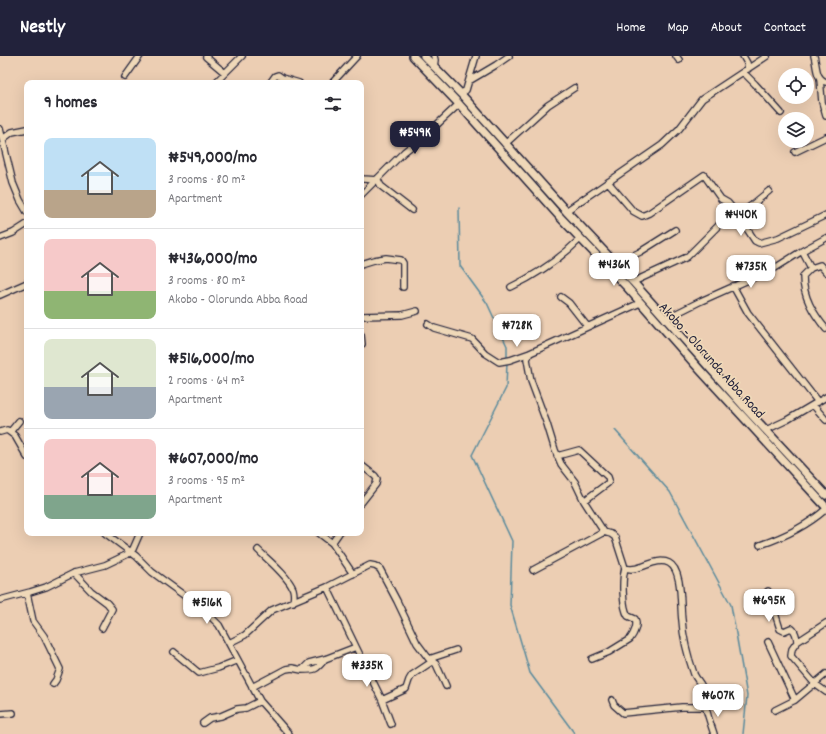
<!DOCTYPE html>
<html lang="en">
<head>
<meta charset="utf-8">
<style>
  body { margin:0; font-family:Dekko,sans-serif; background:#f2f2f3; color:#2b2b33; height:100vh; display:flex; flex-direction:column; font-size:15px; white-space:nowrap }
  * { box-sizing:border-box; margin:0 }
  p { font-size:13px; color:#7c7c81 }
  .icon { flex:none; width:22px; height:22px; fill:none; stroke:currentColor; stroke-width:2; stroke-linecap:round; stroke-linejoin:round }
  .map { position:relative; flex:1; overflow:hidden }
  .sheet { position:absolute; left:24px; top:24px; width:340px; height:456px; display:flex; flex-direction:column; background:#fff; border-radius:8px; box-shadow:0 4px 16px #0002 }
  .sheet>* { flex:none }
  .tools { position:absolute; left:778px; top:12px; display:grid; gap:8px }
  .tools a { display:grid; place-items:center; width:36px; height:36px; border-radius:50%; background:#fff; box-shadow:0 4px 16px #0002; font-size:20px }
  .price { position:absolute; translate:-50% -34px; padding:0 9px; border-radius:8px; background:#fff; color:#222; font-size:13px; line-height:26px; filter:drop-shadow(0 1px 2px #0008) }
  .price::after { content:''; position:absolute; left:50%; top:24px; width:12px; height:9px; margin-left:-6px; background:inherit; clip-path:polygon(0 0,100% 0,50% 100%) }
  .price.active { background:#22223b; color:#fff }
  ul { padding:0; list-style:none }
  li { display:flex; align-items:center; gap:12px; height:100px; padding:0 20px }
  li+li { border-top:1px solid #e1e1e2 }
  li span { display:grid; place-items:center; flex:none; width:112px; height:80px; border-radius:8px; color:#555 }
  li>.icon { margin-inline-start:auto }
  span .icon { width:48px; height:48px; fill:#fffc; stroke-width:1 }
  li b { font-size:17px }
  h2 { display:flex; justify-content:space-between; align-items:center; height:48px; padding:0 20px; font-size:17px }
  header { display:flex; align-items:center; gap:24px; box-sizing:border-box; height:56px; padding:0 20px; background:#22223b; color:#fff }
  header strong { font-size:19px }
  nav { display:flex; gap:22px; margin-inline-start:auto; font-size:14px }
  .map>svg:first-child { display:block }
</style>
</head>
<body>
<header>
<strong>Nestly</strong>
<nav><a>Home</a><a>Map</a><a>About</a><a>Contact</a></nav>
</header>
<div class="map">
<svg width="826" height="678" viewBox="0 0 826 678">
  <rect width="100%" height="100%" fill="#ecceb3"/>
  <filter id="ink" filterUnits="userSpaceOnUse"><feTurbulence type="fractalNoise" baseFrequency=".025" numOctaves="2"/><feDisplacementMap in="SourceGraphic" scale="8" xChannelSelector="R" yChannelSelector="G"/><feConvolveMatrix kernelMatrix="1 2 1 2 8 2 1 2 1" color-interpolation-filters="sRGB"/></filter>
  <g filter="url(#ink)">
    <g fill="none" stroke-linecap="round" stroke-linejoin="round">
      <path stroke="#5a8a9c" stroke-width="1.5" d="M 459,152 L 460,210 L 487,247 L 507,290 L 507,302
        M 507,306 L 506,332 L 472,399 L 512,485 L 510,549 L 530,617 L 575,678
        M 615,374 L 670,436 L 731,549 L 747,640 L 743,678"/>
      <defs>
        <path id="minor" d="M 676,0 L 679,4
          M 743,0 L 747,7 L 748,13
          M 814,0 C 817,9 815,23 826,26
          M 206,1 L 225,17
          M 434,11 L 435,4 L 434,0
          M 743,16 L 755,28 L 781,57
          M 125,21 L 140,0
          M 820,23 L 822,46 L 826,60
          M 469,25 L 496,9 L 509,0
          M 215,27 L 242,0
          M 270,27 L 275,20 L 278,19 L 282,22 L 299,27
          M 332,27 L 357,0
          M 461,38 L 466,34 L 476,0
          M 0,73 L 13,127 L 20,144 L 27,156
          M 3,83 L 12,76 L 27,73
          M 505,88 L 548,49 L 574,32
          M 795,96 L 826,81
          M 361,122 L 363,123 L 378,124 L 381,130 L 412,154
          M 608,126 L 633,155 L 642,160 L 649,157 L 704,119 L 721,143 L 728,147 L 738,159 L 755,185 L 759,187 L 778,182 L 826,159
          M 361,139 L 404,96 L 428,77 L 459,48
          M 566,155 L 662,89 L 679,73 L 702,43 L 767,0
          M 0,182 L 13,177 L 27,168
          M 802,195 L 811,212
          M 361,208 L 374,204 L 386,202 L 401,204 L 403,207 L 403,231
          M 615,208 L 640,196 L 675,174
          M 826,216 L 820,209 L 811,212 L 803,220 C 803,241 813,257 826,273
          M 633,226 L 687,201 L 722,166 L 742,157 L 769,135
          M 733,230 L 748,257 L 818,346
          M 511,231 C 536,219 560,203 580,183
          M 0,239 L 27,227
          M 561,241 L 569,247 L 587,270
          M 640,247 L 530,297 L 527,303 L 531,325 L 547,368 L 555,394 L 561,408 L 575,426 L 584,445 L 604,476 L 611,478 L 615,481 L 625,512 C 640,517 655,500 669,507 C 683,514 680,551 682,564 C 683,582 688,601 694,618 C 696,623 700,626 702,631 C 704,638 704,645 706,652 C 708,661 711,669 714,678
          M 361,260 L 402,259 L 417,255
          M 665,263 L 701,245 L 775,212 L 802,195 L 826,182
          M 428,268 L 434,272 L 472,283 L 485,297 L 499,306 L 510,304 L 530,297
          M 361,279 L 362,288
          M 813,349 L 826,364
          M 766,374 L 787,364 L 826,341
          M 0,376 L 7,374 L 15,380 L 27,401
          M 10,376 L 19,365
          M 557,400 L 579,394 L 608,421 L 609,424 L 608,427 L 584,445
          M 361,409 L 375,420 L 377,423 L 376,428 L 361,447
          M 105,477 L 136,500 L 152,516 L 204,554 L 219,569 L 260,645 L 289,678
          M 319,477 L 332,487 L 353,518
          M 332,487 L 339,477
          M 760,489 C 784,481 807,470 826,453
          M 258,494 C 268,504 288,520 293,533 C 294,537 294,542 293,546
          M 533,514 L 604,476
          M 74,517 L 91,535 L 107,547 L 112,553 L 102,572
          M 768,535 L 780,573 L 784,575 L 791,572 C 795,574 797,581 797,586 L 792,593 L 791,600 L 815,628 L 826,636
          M 27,537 L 33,565 L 44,580 L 60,613 L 56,624 L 53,628
          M 0,544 L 30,536 L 46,531 L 74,517 L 105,509 L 130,497 L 133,493 L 140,477
          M 768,586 L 795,644
          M 797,586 L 826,567
          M 229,587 L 245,579 L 272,554 L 327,531 L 370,509 L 375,510 L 380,513 L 397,545 L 417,587 L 429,603 L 436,608 L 446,630
          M 356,591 L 382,644 L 391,668
          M 174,596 L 199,617 L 218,612 L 238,604
          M 429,603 L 456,594
          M 592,603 L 609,596 L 630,583 C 634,578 638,569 635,563 L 628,560 C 622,551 622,523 625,512
          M 302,614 C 315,614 317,614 325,603
          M 252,631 L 286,613 L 292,612 L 302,614 L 309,607 L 325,603 L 356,591 L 327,531
          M 382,644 L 406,633 L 409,624 L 412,619 L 433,605
          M 612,644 L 614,649 L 623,657 L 682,651 L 706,651
          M 775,654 L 795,644 L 826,618
          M 0,658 L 13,657
          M 203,667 L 210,662 L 221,660 L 237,653 L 246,652 L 260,645"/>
        <path id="major" d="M 413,0 L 459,48 L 559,160 L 626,230 L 700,314 L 826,451
          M 424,0 L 461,38 L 566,155 L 633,226 L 748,355 L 826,439"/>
      </defs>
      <use href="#minor" stroke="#22223b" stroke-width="8"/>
      <use href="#major" stroke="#22223b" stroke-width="10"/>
      <use href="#minor" stroke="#efd8b8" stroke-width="5.5"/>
      <use href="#major" stroke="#efd8b8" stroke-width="7"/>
    </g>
  </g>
  <g text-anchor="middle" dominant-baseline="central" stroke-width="3.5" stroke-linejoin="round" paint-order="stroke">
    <g font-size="14" fill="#22223b" stroke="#efd8b8">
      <text transform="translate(711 305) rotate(48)">Akobo - Olorunda Abba Road</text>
    </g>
  </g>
</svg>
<div class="tools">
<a><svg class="icon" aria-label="locate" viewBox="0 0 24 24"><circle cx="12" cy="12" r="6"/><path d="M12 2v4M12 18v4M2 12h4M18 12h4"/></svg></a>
<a><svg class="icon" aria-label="layers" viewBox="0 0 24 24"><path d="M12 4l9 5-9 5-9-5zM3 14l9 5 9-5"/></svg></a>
</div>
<b class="price active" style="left:415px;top:99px">₦549K</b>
<b class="price" style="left:741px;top:181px">₦440K</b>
<b class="price" style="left:614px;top:231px">₦436K</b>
<b class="price" style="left:751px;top:233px">₦735K</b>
<b class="price" style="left:517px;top:292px">₦728K</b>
<b class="price" style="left:769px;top:567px">₦695K</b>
<b class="price" style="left:207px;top:569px">₦516K</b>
<b class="price" style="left:367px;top:632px">₦335K</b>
<b class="price" style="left:718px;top:662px">₦607K</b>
<section class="sheet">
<h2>9 homes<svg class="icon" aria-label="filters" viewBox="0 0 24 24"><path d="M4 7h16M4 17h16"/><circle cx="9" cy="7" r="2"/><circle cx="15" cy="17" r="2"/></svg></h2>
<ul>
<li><span style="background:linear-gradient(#bfe0f5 65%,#b9a48a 0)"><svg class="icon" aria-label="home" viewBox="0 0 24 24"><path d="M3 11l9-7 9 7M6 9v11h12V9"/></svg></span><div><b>₦549,000/mo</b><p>3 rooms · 80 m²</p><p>Apartment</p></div></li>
<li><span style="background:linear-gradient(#f6c9c9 65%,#8fb573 0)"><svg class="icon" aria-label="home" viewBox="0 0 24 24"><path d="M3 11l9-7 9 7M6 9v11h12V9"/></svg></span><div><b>₦436,000/mo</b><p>3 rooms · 80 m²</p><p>Akobo - Olorunda Abba Road</p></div></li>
<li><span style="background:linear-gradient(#dfe7d0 60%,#9aa5b1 0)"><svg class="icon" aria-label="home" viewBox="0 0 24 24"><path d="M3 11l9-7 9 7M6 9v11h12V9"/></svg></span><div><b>₦516,000/mo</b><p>2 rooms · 64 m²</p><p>Apartment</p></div></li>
<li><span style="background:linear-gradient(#f6c9c9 70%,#7fa58c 0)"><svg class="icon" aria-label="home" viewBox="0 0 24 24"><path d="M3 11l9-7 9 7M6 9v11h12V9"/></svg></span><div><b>₦607,000/mo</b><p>3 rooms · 95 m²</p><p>Apartment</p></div></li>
</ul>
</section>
</div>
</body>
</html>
